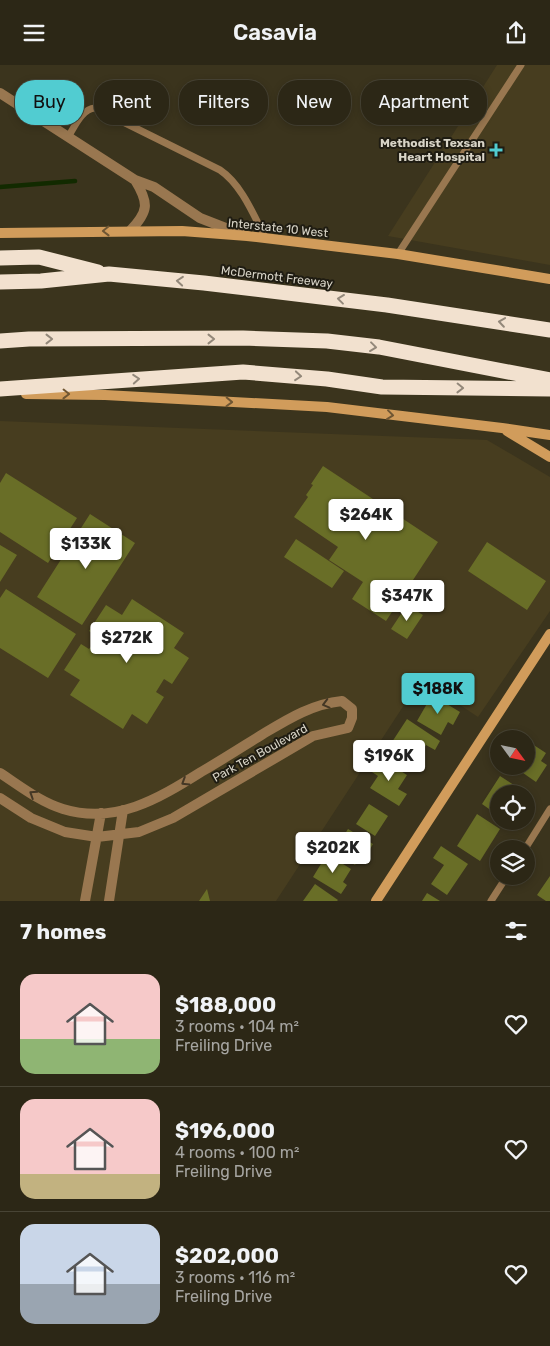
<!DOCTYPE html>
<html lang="en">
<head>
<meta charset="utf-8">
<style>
  body { margin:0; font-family:Rubik,sans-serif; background:#342f1f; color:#f1f3f6; height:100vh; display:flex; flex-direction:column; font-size:19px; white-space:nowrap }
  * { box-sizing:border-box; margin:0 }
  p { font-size:16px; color:#a6a5a1 }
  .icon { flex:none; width:28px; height:28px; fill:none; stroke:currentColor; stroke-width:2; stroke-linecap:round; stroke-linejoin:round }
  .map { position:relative; height:836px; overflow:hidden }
  .sheet { display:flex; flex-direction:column; background:#2c2716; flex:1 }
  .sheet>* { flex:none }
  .hud { position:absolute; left:15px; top:15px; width:520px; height:45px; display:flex; gap:10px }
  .needle { width:32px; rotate:123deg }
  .fabs { position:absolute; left:490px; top:665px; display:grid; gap:10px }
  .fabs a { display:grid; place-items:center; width:45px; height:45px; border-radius:50%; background:#2c2716; box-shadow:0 2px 8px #0003,0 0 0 1px #484435; font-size:25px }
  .price { position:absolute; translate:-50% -42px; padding:0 11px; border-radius:5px; background:#fff; color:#222; font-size:16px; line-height:32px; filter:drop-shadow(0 1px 2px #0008) }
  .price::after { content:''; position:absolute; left:50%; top:30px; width:15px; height:11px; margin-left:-8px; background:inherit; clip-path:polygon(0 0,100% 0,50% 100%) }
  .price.current { background:#51ccd1; color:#111 }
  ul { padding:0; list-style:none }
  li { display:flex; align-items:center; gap:15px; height:125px; padding:0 20px }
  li+li { border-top:1px solid #484435 }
  li span { display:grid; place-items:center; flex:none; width:140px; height:100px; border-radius:15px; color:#555 }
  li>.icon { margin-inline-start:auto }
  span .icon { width:60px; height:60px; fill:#fffc; stroke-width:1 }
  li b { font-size:21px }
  h2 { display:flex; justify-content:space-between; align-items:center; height:60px; padding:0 20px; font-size:21px }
  .tag { padding:0 18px; border-radius:20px; background:#2c2716; box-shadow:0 2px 8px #0003,0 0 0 1px #484435; font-size:18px; line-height:45px }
  .tag.current { background:#51ccd1; color:#111 }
  header { display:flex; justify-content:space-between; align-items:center; height:65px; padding:0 20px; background:#2c2716; font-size:22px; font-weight:600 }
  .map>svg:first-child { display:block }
</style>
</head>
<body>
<header><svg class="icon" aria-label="menu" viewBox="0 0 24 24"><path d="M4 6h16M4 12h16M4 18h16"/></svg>Casavia<svg class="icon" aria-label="share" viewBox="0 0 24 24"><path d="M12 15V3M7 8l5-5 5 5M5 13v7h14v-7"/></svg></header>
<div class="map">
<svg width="550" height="836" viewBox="0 0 550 836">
  <rect width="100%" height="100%" fill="#3b341d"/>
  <path fill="#473d1f" d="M 497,0 L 550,0 L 550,200 L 388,171 Z
    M 0,356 L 487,375 L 550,412 L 550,546 L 478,652 L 421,614 L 276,836 L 0,836 Z"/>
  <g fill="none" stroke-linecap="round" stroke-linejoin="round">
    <path stroke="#122a00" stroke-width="4.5" d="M 0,122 L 75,116"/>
  </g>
  <path fill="#696e27" d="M 323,401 L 438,477 L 386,556 L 352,534 L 363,517 L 329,495 L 338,482 L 294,452 L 308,432 L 306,430 L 313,420 L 311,419 Z
    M 6,408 L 77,453 L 48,498 L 0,467 L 0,418 Z
    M 90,449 L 135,478 L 82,560 L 37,532 Z
    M 296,474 L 344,506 L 332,523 L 284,492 Z
    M 487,477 L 546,516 L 527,545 L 468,506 Z
    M 0,480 L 17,490 L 0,517 Z
    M 6,524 L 76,569 L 48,613 L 0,583 L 0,533 Z
    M 132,534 L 184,568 L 174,583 L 189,593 L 172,619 L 164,614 L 156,627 L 164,632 L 147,659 L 132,649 L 123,664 L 70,630 L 80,615 L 64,605 L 81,579 L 89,584 L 98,572 L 89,566 L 106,540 L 122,550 Z
    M 407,540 L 423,550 L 407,574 L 391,564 Z
    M 432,630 L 460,647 L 453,660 L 448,657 L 441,670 L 417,656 Z
    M 407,654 L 440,676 L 435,685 L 426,680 L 417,694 L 392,677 Z
    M 526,675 L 546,688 L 541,696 L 547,700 L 536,717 L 513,701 L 526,701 Z
    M 380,693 L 407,710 L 398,724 L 407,729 L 399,741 L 370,723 L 378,711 L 372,707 Z
    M 500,711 L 517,722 L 513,729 L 499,729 L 499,751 L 482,739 Z
    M 369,739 L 388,751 L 375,771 L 356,759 Z
    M 477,749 L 500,764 L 480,796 L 457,781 Z
    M 348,764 L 373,779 L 367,789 L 363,787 L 355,800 L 342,792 L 344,787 L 336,783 Z
    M 441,781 L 468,799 L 447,830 L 431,819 L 444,800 L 433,793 Z
    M 327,789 L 351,804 L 343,817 L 347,820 L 341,829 L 313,812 Z
    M 550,811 L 550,836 L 546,836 L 537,830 Z
    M 315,819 L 338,835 L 337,836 L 303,836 Z
    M 207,824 L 210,836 L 199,836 Z
    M 427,828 L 440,836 L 422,836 Z"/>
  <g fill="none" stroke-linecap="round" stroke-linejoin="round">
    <path stroke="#997750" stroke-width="7" d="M 68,72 C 75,61 82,44 95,43 L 220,105 C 242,120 254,151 266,174
      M 398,189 L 521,0
      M 525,784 L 550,744
      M 491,836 L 507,811"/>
    <path stroke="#997750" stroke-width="10" d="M 0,28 L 135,115 L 154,122 L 200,153 L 241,169
      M 130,166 C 149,146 149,138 135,115
      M 0,708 C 20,721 40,737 63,744 C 115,760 158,734 201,707 C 222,695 242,682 263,669 C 288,654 312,639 342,636 L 352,644 L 352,653 L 348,663 L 313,671 L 173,753 L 139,767 L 97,772 L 65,767 L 31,753 L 0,733
      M 85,836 L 101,748
      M 109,836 L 123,745"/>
    <path stroke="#d19c5b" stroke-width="10" d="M 0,168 L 182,166 L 247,171 L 398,189 L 550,214
      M 26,329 L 105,330 L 327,342 L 502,363 L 550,370
      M 507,366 L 550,392
      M 376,836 L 550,569"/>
    <path stroke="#f2e1cf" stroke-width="15" d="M 0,193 L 39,192 L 98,207
      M 0,217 L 41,216 L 109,209 L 204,218 L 387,240 L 550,265
      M 0,276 L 29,274 L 243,273 L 327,276 L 379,282 L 550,315
      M 0,324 L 243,307 L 327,314 L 382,322 L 550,324"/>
  </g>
  <defs><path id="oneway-chevron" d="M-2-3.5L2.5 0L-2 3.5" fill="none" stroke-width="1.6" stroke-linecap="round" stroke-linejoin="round" transform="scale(1.25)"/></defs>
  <g stroke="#6f5633">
    <use href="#oneway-chevron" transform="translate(106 166) rotate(179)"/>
    <use href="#oneway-chevron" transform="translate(66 329) rotate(1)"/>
    <use href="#oneway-chevron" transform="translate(229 337) rotate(2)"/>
    <use href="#oneway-chevron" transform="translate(390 350) rotate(7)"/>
  </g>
  <g stroke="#93887a">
    <use href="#oneway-chevron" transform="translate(180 216) rotate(-175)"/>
    <use href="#oneway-chevron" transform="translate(341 234) rotate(-173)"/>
    <use href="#oneway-chevron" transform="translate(502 257) rotate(-172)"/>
    <use href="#oneway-chevron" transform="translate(49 274)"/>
    <use href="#oneway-chevron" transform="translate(211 274)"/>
    <use href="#oneway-chevron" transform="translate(373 282) rotate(7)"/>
    <use href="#oneway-chevron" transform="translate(298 311) rotate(5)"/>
    <use href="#oneway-chevron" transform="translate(136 314) rotate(-4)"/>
    <use href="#oneway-chevron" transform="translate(460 323) rotate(1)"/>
  </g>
  <g stroke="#443725">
    <use href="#oneway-chevron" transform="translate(326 639) rotate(165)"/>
    <use href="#oneway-chevron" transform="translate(185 717) rotate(148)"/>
    <use href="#oneway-chevron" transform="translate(33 729) rotate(-147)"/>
  </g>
  <path fill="#51ccd1" stroke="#1f1c12" stroke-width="2" d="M493.5 77.5h5v5h5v5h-5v5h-5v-5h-5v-5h5z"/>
  <g text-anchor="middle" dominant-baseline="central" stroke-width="4" stroke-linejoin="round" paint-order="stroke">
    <g font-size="12" font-weight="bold" fill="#d8d4c7" stroke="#1f1c12" text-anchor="end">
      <text x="485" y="78">Methodist Texsan<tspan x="485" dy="14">Heart Hospital</tspan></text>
    </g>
    <g font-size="12" fill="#d8d4c7" stroke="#1f1c12">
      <text transform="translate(278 163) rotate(6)">Interstate 10 West</text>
      <text transform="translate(277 212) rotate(7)">McDermott Freeway</text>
      <text transform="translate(260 688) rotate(-29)">Park Ten Boulevard</text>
    </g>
  </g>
</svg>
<div class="fabs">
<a><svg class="needle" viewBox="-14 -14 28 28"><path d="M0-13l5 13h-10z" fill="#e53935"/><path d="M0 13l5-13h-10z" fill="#a6a5a1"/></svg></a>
<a><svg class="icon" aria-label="locate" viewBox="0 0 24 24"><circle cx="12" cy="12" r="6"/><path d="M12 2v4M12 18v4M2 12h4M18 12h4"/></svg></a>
<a><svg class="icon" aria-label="layers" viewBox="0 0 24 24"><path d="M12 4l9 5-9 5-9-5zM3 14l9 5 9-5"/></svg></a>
</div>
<b class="price" style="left:366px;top:476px">$264K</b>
<b class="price" style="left:86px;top:505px">$133K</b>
<b class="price" style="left:407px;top:557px">$347K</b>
<b class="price" style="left:127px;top:599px">$272K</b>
<b class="price current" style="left:438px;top:650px">$188K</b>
<b class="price" style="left:389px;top:717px">$196K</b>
<b class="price" style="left:333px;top:809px">$202K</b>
<div class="hud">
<a class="tag current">Buy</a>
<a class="tag">Rent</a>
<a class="tag">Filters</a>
<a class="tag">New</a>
<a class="tag">Apartment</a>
</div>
</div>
<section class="sheet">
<h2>7 homes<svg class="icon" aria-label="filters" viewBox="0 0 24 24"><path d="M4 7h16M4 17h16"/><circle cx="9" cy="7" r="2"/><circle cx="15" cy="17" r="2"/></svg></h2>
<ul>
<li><span style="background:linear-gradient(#f6c9c9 65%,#8fb573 0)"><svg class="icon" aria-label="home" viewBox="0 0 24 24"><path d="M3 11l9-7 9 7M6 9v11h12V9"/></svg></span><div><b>$188,000</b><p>3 rooms · 104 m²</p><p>Freiling Drive</p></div><svg class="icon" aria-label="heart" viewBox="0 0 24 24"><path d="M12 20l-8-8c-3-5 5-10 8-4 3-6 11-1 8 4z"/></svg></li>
<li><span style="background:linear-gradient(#f6c9c9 75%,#c2b280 0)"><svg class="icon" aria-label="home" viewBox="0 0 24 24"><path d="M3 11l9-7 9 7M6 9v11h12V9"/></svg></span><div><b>$196,000</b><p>4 rooms · 100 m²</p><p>Freiling Drive</p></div><svg class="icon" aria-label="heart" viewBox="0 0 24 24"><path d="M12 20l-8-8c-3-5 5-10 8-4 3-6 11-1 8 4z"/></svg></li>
<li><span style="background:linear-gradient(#c9d6e8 60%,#9aa5b1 0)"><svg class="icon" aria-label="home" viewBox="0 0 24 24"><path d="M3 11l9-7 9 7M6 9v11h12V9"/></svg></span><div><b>$202,000</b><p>3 rooms · 116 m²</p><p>Freiling Drive</p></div><svg class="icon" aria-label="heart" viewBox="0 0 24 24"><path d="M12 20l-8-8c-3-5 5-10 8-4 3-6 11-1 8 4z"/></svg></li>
</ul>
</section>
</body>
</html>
